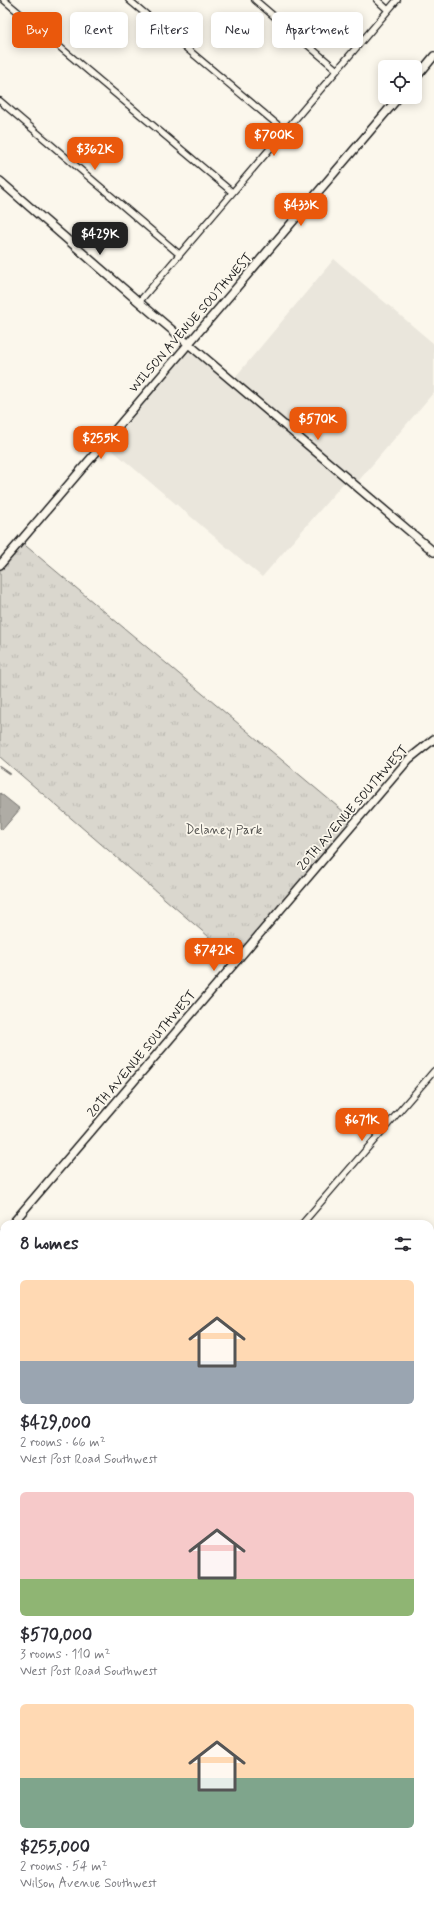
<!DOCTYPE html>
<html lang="en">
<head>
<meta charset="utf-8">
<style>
  body { margin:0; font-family:Mynerve,sans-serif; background:#f7f7f7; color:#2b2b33; height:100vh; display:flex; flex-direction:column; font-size:15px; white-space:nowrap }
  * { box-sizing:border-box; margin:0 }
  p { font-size:13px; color:#7c7c81 }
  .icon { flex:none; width:22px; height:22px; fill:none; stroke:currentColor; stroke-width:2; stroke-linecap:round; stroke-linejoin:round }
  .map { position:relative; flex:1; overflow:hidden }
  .details { position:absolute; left:0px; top:1220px; width:434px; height:692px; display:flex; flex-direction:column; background:#fff; border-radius:12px 12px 0 0; box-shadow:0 2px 10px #0003 }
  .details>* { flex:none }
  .top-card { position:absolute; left:12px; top:12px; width:410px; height:36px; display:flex; gap:8px }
  .buttons { position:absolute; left:378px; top:60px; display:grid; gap:8px }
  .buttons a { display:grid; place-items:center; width:44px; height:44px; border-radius:6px; background:#fff; box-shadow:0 2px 10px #0003; font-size:20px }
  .price { position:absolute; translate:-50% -34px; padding:0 9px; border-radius:8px; background:#ea580c; color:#fff; font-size:13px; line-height:26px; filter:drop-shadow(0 1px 2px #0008) }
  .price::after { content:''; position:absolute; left:50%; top:24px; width:12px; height:9px; margin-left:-6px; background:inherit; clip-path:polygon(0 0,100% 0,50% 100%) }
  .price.on { background:#222; color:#fff }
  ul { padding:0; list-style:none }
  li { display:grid; align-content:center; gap:8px; height:212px; padding:0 20px }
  li span { display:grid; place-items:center; height:124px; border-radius:6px; color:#555 }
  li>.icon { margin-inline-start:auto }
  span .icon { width:72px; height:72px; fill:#fffc; stroke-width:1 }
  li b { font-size:17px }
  h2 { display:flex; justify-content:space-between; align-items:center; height:48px; padding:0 20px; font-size:17px }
  .pill { padding:0 14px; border-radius:6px; background:#fff; box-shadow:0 2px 10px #0003; font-size:14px; line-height:36px }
  .pill.on { background:#ea580c; color:#fff }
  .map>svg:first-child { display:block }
</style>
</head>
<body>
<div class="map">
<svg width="434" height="1912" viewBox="0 0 434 1912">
  <defs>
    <pattern id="park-tufts" width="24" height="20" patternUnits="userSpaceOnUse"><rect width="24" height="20" fill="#dad7ce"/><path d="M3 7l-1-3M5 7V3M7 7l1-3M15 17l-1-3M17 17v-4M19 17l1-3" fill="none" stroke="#bab8b0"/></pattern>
  </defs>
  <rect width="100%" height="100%" fill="#fbf7ec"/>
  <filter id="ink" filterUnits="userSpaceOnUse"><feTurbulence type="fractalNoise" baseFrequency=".025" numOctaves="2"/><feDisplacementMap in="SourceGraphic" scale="8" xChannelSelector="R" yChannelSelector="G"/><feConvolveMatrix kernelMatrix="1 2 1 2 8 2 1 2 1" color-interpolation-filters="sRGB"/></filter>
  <g filter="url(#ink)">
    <path fill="#eae6dc" d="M 334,259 L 434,344 L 434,392 L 355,485 L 347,479 L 262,577 L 104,443 L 189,344 L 232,381 Z"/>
    <path fill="#dad7ce" stroke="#7b7a75" d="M 431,1577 L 434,1579 L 434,1602 L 430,1599 Z"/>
    <path fill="url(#park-tufts)" stroke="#7b7a75" d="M 20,541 L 356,822 L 237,961 L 0,757 L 0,565 Z"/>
    <path fill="#afaca5" stroke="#74726e" d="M 0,793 L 20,809 L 2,830 L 0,828 Z"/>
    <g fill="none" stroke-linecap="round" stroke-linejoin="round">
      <path stroke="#74726e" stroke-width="2" d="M 0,767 L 10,774"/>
      <defs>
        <path id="minor" d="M 4,0 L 232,192
          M 129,0 L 285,131
          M 255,0 L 337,70
          M 377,0 L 388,10
          M 0,101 L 179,254
          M 139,302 L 397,0
          M 302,1224 L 434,1071
          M 430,1436 L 434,1431
          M 430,1523 L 434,1527
          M 0,1576 L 4,1571"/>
        <path id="tertiary" d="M 415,79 L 434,56
          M 0,181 L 139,302 L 434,552
          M 0,565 L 399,97
          M 12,1224 L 409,759 L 434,739
          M 0,1238 L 4,1233
          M 0,1330 L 4,1333
          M 430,1695 L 434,1699
          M 0,1888 L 4,1891
          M 23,1908 L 28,1912
          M 260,1912 L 261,1908"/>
        <path id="secondary" d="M 430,1378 L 434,1374
          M 430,1399 L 434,1394
          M 0,1881 L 4,1877
          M 0,1902 L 4,1897"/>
      </defs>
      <use href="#minor" stroke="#1c1c1c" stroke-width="8"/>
      <use href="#tertiary" stroke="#1c1c1c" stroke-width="10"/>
      <use href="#secondary" stroke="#1c1c1c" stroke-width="11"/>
      <use href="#minor" stroke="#fbf7ec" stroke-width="5.5"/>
      <use href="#tertiary" stroke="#fbf7ec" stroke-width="7"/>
      <use href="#secondary" stroke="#fbf7ec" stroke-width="8"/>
    </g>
  </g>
  <g text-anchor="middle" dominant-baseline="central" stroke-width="3.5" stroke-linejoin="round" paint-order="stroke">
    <g font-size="13" fill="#1c1c1c" stroke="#fbf7ec">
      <text transform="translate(191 323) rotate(-49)">WILSON AVENUE SOUTHWEST</text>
      <text transform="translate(353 808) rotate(-49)">20TH AVENUE SOUTHWEST</text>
      <text transform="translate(142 1054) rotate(-50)">20TH AVENUE SOUTHWEST</text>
    </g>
    <g font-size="13" fill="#555451" stroke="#fbf7ec">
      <text x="224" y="830">Delaney Park</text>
    </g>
  </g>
</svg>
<div class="buttons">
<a><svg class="icon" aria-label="locate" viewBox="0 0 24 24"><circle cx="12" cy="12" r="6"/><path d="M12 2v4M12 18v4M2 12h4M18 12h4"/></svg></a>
</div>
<b class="price" style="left:274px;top:157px">$700K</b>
<b class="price" style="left:95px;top:171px">$362K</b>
<b class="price" style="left:301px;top:227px">$433K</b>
<b class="price on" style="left:100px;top:256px">$429K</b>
<b class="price" style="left:318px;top:441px">$570K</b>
<b class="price" style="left:101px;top:460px">$255K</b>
<b class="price" style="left:214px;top:972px">$742K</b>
<b class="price" style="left:362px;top:1142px">$671K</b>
<div class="top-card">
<a class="pill on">Buy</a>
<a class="pill">Rent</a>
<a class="pill">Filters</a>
<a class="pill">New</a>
<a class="pill">Apartment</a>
</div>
<section class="details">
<h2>8 homes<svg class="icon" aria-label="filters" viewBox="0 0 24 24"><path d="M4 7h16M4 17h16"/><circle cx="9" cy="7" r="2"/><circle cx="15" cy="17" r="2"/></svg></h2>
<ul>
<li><span style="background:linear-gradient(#ffd9b3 65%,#9aa5b1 0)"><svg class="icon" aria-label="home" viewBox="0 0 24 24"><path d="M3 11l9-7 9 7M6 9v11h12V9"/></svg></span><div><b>$429,000</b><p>2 rooms · 66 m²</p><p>West Post Road Southwest</p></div></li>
<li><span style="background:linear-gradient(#f6c9c9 70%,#8fb573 0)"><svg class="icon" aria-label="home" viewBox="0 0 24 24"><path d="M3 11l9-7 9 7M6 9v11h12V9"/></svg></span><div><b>$570,000</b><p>3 rooms · 110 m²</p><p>West Post Road Southwest</p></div></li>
<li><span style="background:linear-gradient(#ffd9b3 60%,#7fa58c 0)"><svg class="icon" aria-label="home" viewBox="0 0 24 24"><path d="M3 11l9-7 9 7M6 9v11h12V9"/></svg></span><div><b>$255,000</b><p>2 rooms · 54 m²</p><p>Wilson Avenue Southwest</p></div></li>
</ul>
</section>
</div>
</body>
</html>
